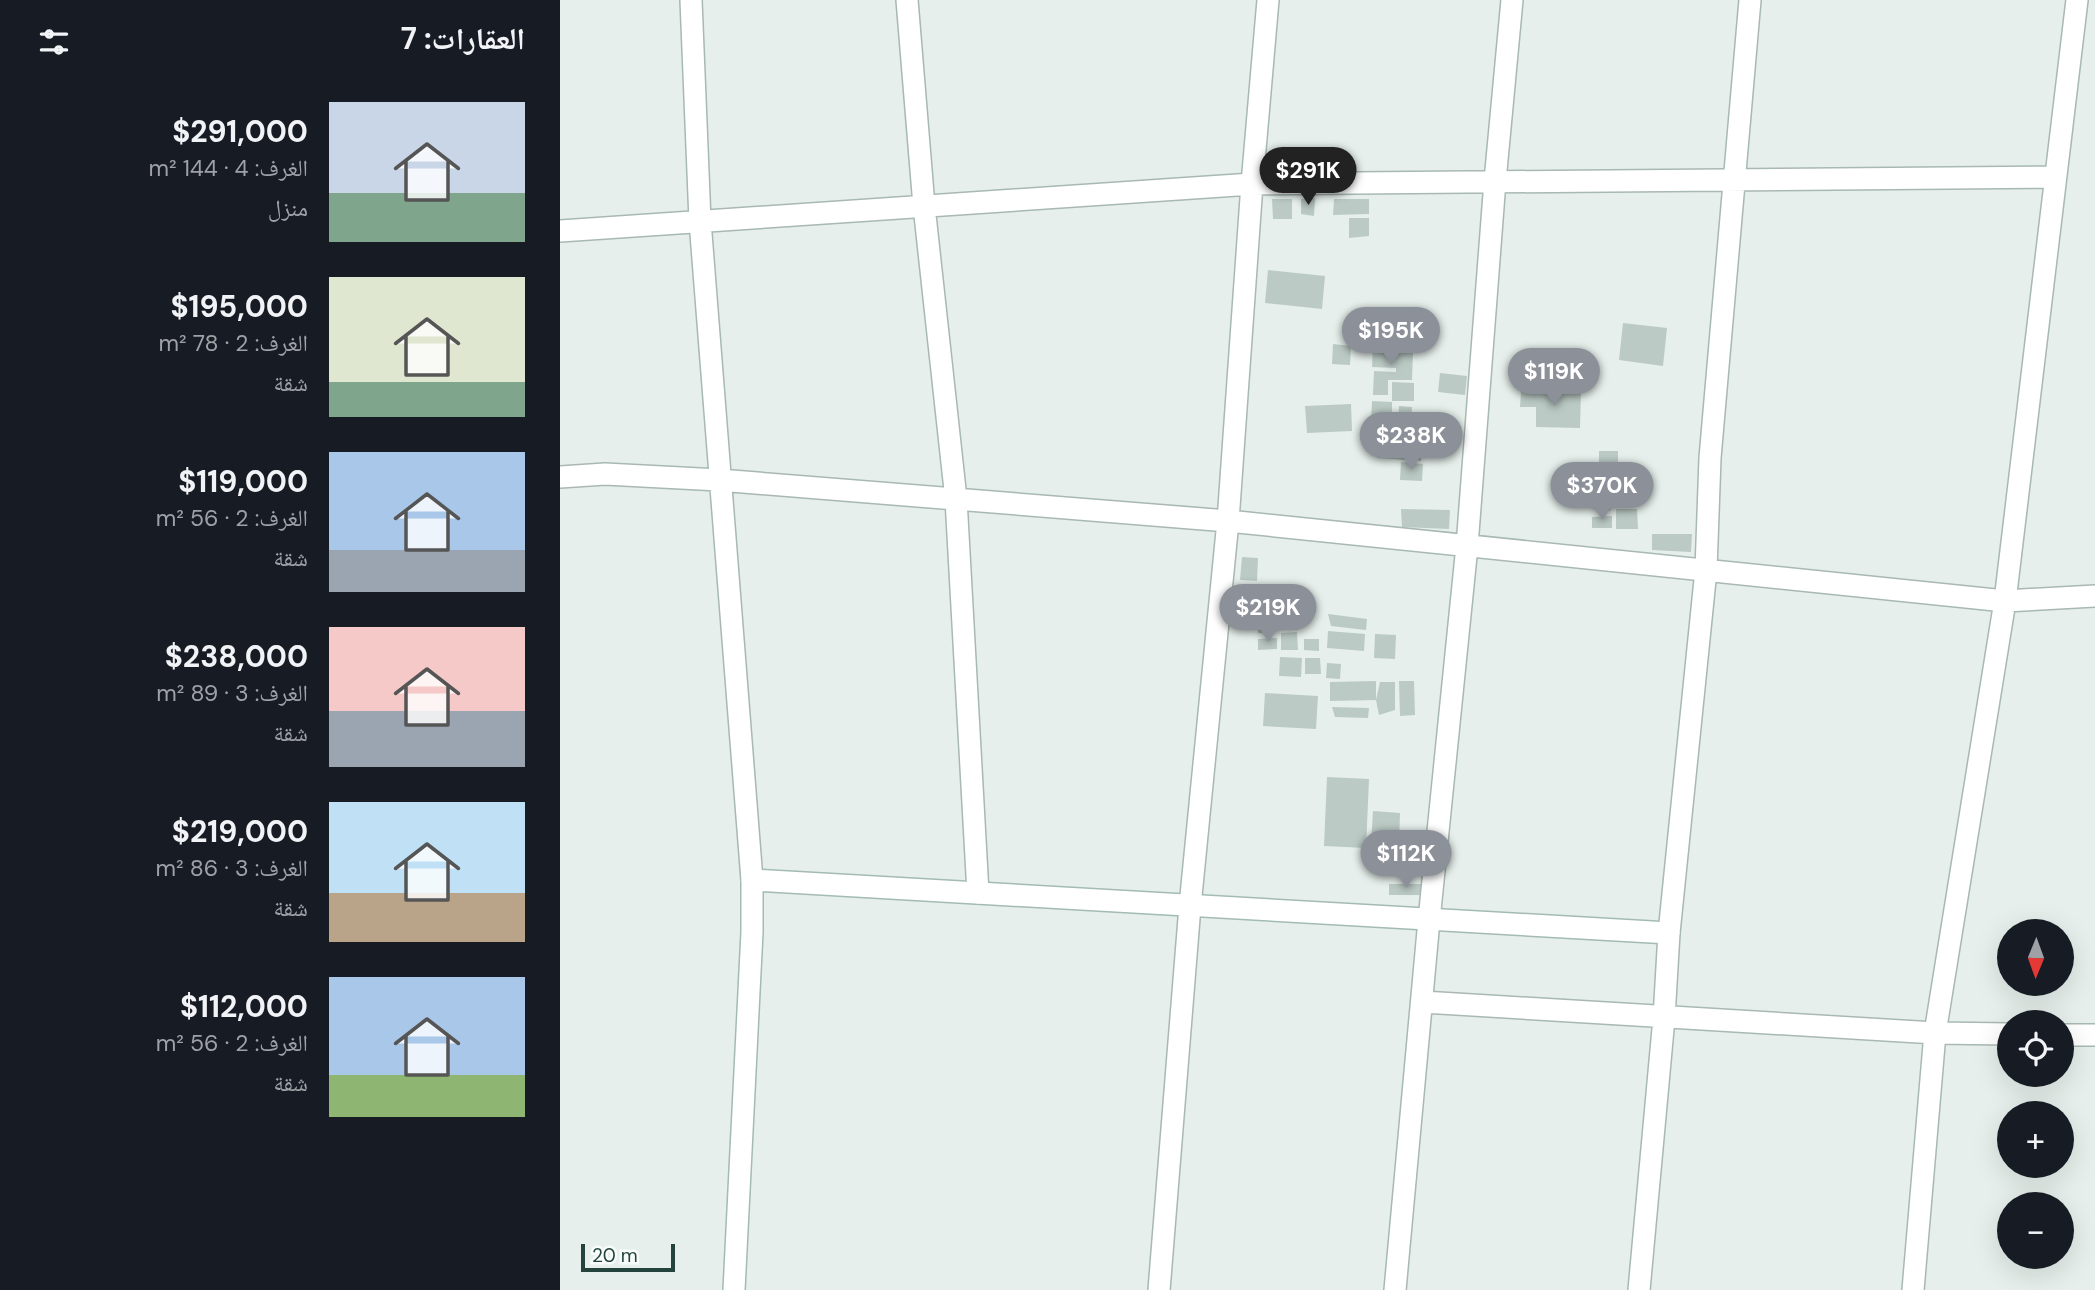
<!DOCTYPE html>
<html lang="ar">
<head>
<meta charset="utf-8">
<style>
  body { margin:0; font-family:"DM Sans","Noto Naskh Arabic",sans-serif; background:#20242c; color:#f1f3f6; direction:rtl; height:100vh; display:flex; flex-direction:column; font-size:26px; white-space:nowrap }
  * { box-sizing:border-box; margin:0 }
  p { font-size:23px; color:#9ea1a6 }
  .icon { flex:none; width:38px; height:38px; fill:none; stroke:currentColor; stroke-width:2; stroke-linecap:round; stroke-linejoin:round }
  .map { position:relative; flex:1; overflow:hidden; direction:ltr }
  .drawer { display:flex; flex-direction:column; background:#171b24; width:560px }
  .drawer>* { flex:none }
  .needle { width:46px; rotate:181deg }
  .buttons { position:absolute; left:1437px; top:919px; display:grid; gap:14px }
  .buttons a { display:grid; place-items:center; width:77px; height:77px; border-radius:50%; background:#171b24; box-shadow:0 7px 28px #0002; font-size:35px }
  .scale { position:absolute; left:21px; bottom:18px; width:94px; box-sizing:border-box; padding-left:7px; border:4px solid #23433c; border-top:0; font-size:19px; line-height:24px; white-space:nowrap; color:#23433c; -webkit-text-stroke:5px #f7fbf9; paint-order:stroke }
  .price { position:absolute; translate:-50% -60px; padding:0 16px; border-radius:24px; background:#8c9099; color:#fff; font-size:23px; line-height:46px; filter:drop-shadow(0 2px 4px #0008) }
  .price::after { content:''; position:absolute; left:50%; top:42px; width:21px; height:16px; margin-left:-10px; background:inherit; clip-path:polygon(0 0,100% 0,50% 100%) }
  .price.current { background:#222; color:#fff }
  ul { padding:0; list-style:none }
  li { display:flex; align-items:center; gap:21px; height:175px; padding:0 35px }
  li span { display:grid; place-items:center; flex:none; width:196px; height:140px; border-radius:0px; color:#555 }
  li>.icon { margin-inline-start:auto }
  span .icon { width:84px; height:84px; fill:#fffc; stroke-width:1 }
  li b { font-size:30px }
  h2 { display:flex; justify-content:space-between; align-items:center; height:84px; padding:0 35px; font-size:30px }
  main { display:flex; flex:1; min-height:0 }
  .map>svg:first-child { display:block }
</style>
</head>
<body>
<main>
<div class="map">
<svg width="1535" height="1290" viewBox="0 0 1535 1290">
  <rect width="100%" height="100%" fill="#e6efeb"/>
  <path fill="#bbcac5" d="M 755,198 L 754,216 L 741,214 L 741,199 Z
    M 712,199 L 732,199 L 732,219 L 713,219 Z
    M 774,199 L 809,199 L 809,214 L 773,215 Z
    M 789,218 L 809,218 L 809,236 L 789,238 Z
    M 708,270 L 765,276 L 762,309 L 705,303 Z
    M 1063,323 L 1107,328 L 1103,366 L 1059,360 Z
    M 773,344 L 791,346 L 790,365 L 772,364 Z
    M 813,346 L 836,347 L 836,351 L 853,352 L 852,380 L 828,380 L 828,395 L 813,395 L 814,371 L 836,372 L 836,368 L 812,367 Z
    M 880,373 L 907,376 L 905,395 L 878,392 Z
    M 832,382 L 854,383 L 854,401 L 832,401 Z
    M 961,391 L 1021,391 L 1020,428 L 976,427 L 976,407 L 960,407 Z
    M 812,401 L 832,402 L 832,425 L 811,424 Z
    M 791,404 L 792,431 L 747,433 L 745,406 Z
    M 839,406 L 852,407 L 851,427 L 838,426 Z
    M 819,436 L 863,439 L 861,461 L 817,458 Z
    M 1039,451 L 1058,451 L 1058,469 L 1039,468 Z
    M 841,462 L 863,464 L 862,481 L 840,480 Z
    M 1033,495 L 1052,497 L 1050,511 L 1032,508 Z
    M 1056,496 L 1078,497 L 1077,506 L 1055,505 Z
    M 841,509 L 890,510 L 889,529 L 842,527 Z
    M 1056,509 L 1077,509 L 1078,529 L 1056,529 Z
    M 1052,516 L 1052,528 L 1032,528 L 1032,517 Z
    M 1092,534 L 1132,534 L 1131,552 L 1092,550 Z
    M 682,557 L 698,558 L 697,581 L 680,580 Z
    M 768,614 L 807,619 L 806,630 L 771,626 Z
    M 698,616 L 713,616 L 713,634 L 698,633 Z
    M 719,618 L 738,618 L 738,630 L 719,630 Z
    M 768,631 L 805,634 L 804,651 L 767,648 Z
    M 737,632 L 738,650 L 721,650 L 721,633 Z
    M 815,634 L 836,635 L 835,659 L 814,658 Z
    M 717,638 L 717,649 L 698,650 L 698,639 Z
    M 744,639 L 759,639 L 759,651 L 744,650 Z
    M 720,657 L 742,658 L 741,677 L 719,676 Z
    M 745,658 L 760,658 L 761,674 L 745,674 Z
    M 767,663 L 781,664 L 780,679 L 766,678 Z
    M 816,681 L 816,700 L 770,701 L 770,682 Z
    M 839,681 L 854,681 L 855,715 L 840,716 Z
    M 820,682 L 835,682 L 835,710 L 819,715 L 816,700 Z
    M 705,693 L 758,696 L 756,729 L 703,726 Z
    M 772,707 L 809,708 L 808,718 L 775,717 Z
    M 767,777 L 809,779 L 806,848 L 764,846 Z
    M 813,811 L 840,813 L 839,846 L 811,845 Z
    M 829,884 L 864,884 L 864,895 L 829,895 Z"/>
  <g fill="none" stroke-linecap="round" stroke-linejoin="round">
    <defs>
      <path id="street" d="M 131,0 L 140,221 L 192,880
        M 347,0 L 364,206 L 396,499 L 418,893
        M 0,231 L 692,184 L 1494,177
        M 0,477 L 45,474 L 159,480 L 668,521 L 1445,601 L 1535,596
        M 863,1002 L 1375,1033 L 1449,1034
        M 1502,1035 L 1535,1035
        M 599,1290 L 630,906 L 668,521 L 692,184 L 708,0
        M 835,1290 L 869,920 L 907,546 L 935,181 L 952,0
        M 1079,1290 L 1104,1018 L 1109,933 L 1146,570 L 1150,458 L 1190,0
        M 1353,1290 L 1375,1033 L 1445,601 L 1517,0"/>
      <path id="secondary" d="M 174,1290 L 192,932 L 192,880 L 1109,933"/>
    </defs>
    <use href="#street" stroke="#a8b8b3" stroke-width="24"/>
    <use href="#secondary" stroke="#a3bbb4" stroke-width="24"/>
    <use href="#street" stroke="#fff" stroke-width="21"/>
    <use href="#secondary" stroke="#fff" stroke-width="21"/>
  </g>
</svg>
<div class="buttons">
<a><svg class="needle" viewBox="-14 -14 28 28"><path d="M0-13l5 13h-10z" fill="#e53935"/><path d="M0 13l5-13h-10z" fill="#9ea1a6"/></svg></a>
<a><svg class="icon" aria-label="locate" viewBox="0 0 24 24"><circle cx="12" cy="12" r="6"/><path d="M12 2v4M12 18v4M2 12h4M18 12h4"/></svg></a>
<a>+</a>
<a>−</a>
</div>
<div class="scale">20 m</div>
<b class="price current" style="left:748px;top:207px">$291K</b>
<b class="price" style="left:831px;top:367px">$195K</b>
<b class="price" style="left:994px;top:408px">$119K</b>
<b class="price" style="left:851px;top:472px">$238K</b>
<b class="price" style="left:1042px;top:522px">$370K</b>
<b class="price" style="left:708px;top:644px">$219K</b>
<b class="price" style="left:846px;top:890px">$112K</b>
</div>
<section class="drawer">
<h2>العقارات: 7<svg class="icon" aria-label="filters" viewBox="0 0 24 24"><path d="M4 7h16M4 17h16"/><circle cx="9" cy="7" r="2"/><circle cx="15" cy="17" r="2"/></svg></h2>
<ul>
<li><span style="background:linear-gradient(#c9d6e8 65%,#7fa58c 0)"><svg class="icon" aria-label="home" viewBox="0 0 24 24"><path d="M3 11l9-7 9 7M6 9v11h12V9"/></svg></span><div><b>$291,000</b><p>الغرف: 4 · 144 m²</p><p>منزل</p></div></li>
<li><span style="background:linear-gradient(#dfe7d0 75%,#7fa58c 0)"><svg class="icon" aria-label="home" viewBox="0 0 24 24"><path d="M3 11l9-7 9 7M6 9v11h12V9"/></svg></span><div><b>$195,000</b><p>الغرف: 2 · 78 m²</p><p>شقة</p></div></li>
<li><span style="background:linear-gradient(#a9c7e8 70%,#9aa5b1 0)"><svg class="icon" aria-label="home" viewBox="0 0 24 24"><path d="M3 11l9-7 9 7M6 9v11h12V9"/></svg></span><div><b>$119,000</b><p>الغرف: 2 · 56 m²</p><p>شقة</p></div></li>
<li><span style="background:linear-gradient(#f6c9c9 60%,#9aa5b1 0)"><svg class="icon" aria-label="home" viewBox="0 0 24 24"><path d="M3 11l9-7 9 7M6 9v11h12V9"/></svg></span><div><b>$238,000</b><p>الغرف: 3 · 89 m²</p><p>شقة</p></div></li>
<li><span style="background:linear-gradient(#bfe0f5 65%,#b9a48a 0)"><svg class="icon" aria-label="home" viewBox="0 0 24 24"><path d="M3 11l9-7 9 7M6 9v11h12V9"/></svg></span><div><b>$219,000</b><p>الغرف: 3 · 86 m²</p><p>شقة</p></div></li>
<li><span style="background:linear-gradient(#a9c7e8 70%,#8fb573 0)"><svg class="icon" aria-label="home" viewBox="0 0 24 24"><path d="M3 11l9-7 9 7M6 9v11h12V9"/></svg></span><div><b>$112,000</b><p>الغرف: 2 · 56 m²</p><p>شقة</p></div></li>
</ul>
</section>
</main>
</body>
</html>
